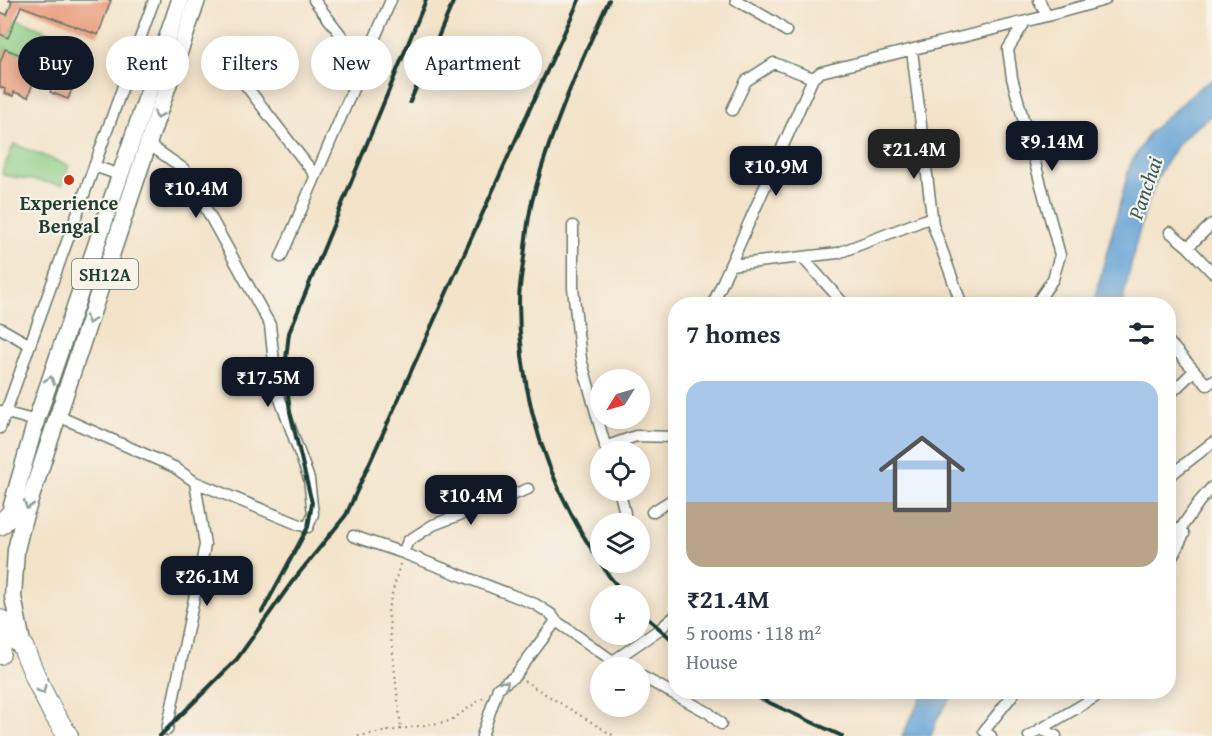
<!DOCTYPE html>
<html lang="en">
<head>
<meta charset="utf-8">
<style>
  body { margin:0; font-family:"Gentium Book Plus",serif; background:#f6f6f7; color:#1f2937; height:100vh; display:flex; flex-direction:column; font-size:22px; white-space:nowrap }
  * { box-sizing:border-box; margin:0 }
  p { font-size:20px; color:#747a83 }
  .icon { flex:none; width:33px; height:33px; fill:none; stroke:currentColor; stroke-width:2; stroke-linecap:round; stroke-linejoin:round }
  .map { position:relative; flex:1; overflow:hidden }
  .drawer { position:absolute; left:668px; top:297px; width:508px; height:402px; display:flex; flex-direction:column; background:#fff; border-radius:24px; box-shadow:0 3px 15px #0003 }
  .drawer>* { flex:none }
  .top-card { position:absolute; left:18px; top:36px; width:560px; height:54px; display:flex; gap:12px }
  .needle { width:39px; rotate:233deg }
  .controls { position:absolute; left:590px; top:369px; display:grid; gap:12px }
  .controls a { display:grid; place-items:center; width:60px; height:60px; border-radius:50%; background:#fff; box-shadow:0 3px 15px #0003; font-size:30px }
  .price { position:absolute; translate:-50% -51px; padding:0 14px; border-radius:12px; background:#111827; color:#fff; font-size:20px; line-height:39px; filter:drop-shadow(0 2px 3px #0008) }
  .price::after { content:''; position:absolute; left:50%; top:36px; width:18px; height:14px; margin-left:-9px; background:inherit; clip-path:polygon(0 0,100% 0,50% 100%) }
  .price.active { background:#222; color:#fff }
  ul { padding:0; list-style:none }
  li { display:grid; align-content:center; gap:12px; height:318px; padding:0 18px }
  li+li { border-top:2px solid #e0e1e3 }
  li span { display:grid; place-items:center; height:186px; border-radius:18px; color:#555 }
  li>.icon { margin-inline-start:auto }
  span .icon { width:108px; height:108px; fill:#fffc; stroke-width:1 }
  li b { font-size:26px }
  h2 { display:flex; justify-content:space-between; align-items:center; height:72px; padding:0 18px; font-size:26px }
  .pill { padding:0 21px; border-radius:27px; background:#fff; box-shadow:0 3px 15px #0003; font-size:21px; line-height:54px }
  .pill.active { background:#111827; color:#fff }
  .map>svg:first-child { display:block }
</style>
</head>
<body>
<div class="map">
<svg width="1212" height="736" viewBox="0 0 1212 736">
  <rect width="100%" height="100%" fill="#f7f3e8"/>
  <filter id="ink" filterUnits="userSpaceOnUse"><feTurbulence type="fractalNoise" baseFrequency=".0167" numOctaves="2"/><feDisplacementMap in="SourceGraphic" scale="12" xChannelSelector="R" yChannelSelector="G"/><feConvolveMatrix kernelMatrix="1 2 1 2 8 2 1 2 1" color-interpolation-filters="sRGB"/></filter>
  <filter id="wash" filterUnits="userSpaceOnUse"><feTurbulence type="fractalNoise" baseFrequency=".008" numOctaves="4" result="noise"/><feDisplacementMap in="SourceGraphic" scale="24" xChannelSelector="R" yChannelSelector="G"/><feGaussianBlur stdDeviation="1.35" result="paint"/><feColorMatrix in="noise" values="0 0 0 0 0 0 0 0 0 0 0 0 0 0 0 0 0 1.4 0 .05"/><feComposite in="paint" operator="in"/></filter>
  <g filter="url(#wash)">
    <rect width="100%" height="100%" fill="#f3e3c9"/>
    <path fill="#8dce85" stroke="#56865c" stroke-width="1.5" d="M 16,19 L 57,36 L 46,64 L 5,49 L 0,63 L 0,34 L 8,37 Z
      M 14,144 L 69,166 L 62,185 L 3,175 L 2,172 Z"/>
    <path fill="#64a1d5" stroke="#426f84" stroke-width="1.5" d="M 1212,80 L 1212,115 C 1204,122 1194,128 1186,136 C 1146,176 1135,251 1122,304 L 1093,304 L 1130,165 L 1149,133 L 1200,87 Z
      M 924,692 L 955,692 L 938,717 L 931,736 L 902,736 Z"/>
    <g id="blocks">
      <path fill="#e99979" d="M 8,0 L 111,0 L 98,35 L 21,6 L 8,38 L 0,34 L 0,12 L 7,15 L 12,2 Z
        M 5,49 L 40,62 L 28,97 L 14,92 L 13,96 L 4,93 L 5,89 L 0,87 L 0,63 Z
        M 59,71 L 76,78 L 68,99 L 50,92 Z"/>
    </g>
  </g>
  <g filter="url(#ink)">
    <use href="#blocks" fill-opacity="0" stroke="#697768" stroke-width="1.5"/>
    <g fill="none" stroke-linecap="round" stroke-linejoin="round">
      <defs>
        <path id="street" d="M 314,0 L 364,65
          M 736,0 L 774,22 L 786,31
          M 1039,0 L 1047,16
          M 1025,22 L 1008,49 L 1012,78 L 1060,255 L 1053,279 L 1036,304
          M 912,50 L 933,225 L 960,300 L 960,304
          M 240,78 L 315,175
          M 732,110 L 746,81 L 774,63 L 813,78
          M 94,166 L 120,175
          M 573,226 L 573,288 L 581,359 L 607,452
          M 1170,232 L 1188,247 L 1212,272
          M 1188,247 L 1212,224
          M 281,257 L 391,0
          M 802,257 L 844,304
          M 730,265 L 838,253 L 932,217
          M 713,304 L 813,78 L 821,72 L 1047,16 L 1105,0
          M 0,328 L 30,345
          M 1168,341 L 1207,385 L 1212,381
          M 1168,396 L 1194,371
          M 0,411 L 36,421
          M 58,416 L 174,467 L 195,482 L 300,525 L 308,527 L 313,514 L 309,479 L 277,391 L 270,325 L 184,169 L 148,144
          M 0,428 L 154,0
          M 605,447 L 636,436 L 675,437
          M 1168,478 L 1177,470 L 1212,443
          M 619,490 L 625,513
          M 652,512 L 675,498
          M 1168,525 L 1184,534 L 1168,565
          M 1179,531 L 1199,502 L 1212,487
          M 353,536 L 403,553 L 535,604 L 552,615 L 556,621 L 613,661 L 625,668
          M 403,553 L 408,541 L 433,525 L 528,489
          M 613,661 L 660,629 L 675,616
          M 639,675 L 709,713 L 721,724
          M 1040,729 L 1056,736
          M 167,730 L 205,545 L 195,482
          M 482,736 L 498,688 L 515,676 L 556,621
          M 991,736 L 984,731 L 1015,692
          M 1029,736 L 1104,692"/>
        <path id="primary" d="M 9,516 L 36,421 L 180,0
          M 23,647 L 13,597 L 16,550 L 23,521 L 148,144 L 197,0"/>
        <path id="highway" d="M 0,525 L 9,516
          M 0,620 L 23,647 L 39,685 L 52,711 L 68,736
          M 0,654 L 4,625"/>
      </defs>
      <use href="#street" stroke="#697768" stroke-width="13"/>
      <use href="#primary" stroke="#697768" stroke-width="19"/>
      <use href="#highway" stroke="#697768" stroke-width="22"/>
      <path stroke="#697768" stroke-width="2" stroke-dasharray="1.5 4.5" stroke-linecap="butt" d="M 400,564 L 388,609 L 401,729
        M 524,681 L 614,736
        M 358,736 L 450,721 L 483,698"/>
      <use href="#street" stroke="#fff" stroke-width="10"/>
      <use href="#primary" stroke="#fff" stroke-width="16"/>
      <use href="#highway" stroke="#fff" stroke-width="20"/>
      <path stroke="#1f3d34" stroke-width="4" d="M 410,102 L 454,0
        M 600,562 C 547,484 519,397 519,302 C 519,287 522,272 524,257 C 526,237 528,214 534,194 C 552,127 580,63 609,0
        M 600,562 L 609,576 L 626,596
        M 639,610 L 646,617 L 675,642
        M 262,612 L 308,527 L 312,503 L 290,412 L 285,368 L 289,333 L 426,0
        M 746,692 L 842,736
        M 160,736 L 237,659 L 292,582 L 346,515 L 579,0"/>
    </g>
    <defs><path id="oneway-chevron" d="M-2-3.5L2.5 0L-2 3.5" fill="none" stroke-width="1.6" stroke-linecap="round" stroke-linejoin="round" transform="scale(1.5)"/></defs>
    <g stroke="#8f9e9a">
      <use href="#oneway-chevron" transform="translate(158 115) rotate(109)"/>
      <use href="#oneway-chevron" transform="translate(90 320) rotate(108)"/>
      <use href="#oneway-chevron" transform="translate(50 380) rotate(-71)"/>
      <use href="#oneway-chevron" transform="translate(28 505) rotate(109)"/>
      <use href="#oneway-chevron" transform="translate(505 684) rotate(-41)"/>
      <use href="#oneway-chevron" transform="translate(42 690) rotate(64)"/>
    </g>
  </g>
  <circle fill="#c8321e" stroke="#f7f3e8" stroke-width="2" cx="69" cy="180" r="6"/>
  <g text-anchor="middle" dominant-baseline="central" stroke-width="4.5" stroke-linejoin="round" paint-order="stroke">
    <rect fill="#f7f3e8" stroke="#60746a" stroke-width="1.5" x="72" y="259" width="66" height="30" rx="4.5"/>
    <g font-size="18" font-weight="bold" fill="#1f3d34">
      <text x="105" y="274">SH12A</text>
    </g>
    <g font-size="20" font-weight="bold" fill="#1f3d34" stroke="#f7f3e8">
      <text x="69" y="202">Experience<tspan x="69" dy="23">Bengal</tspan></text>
    </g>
    <g font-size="21" font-style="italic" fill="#345b64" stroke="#f7f3e8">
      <text transform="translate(1145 188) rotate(-71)">Panchai</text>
    </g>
  </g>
</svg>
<div class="controls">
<a><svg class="needle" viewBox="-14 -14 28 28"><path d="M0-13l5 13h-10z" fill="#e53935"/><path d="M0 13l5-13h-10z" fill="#747a83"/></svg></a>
<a><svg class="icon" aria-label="locate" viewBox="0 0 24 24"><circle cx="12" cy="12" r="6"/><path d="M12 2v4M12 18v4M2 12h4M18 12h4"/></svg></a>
<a><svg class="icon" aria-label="layers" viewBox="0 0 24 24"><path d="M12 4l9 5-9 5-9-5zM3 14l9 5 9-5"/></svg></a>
<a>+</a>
<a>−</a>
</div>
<b class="price" style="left:1052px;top:172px">₹9.14M</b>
<b class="price active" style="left:914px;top:180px">₹21.4M</b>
<b class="price" style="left:776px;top:197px">₹10.9M</b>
<b class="price" style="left:196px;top:219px">₹10.4M</b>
<b class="price" style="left:268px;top:408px">₹17.5M</b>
<b class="price" style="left:471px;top:526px">₹10.4M</b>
<b class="price" style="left:207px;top:607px">₹26.1M</b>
<div class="top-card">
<a class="pill active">Buy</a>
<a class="pill">Rent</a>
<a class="pill">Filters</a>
<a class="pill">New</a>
<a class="pill">Apartment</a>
</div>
<section class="drawer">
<h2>7 homes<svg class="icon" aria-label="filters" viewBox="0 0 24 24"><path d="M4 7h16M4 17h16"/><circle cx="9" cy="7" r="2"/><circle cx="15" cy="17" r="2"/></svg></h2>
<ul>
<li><span style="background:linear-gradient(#a9c7e8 65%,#b9a48a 0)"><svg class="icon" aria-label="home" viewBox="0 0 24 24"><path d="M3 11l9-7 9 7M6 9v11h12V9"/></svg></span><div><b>₹21.4M</b><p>5 rooms · 118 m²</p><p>House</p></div></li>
</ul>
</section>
</div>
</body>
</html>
